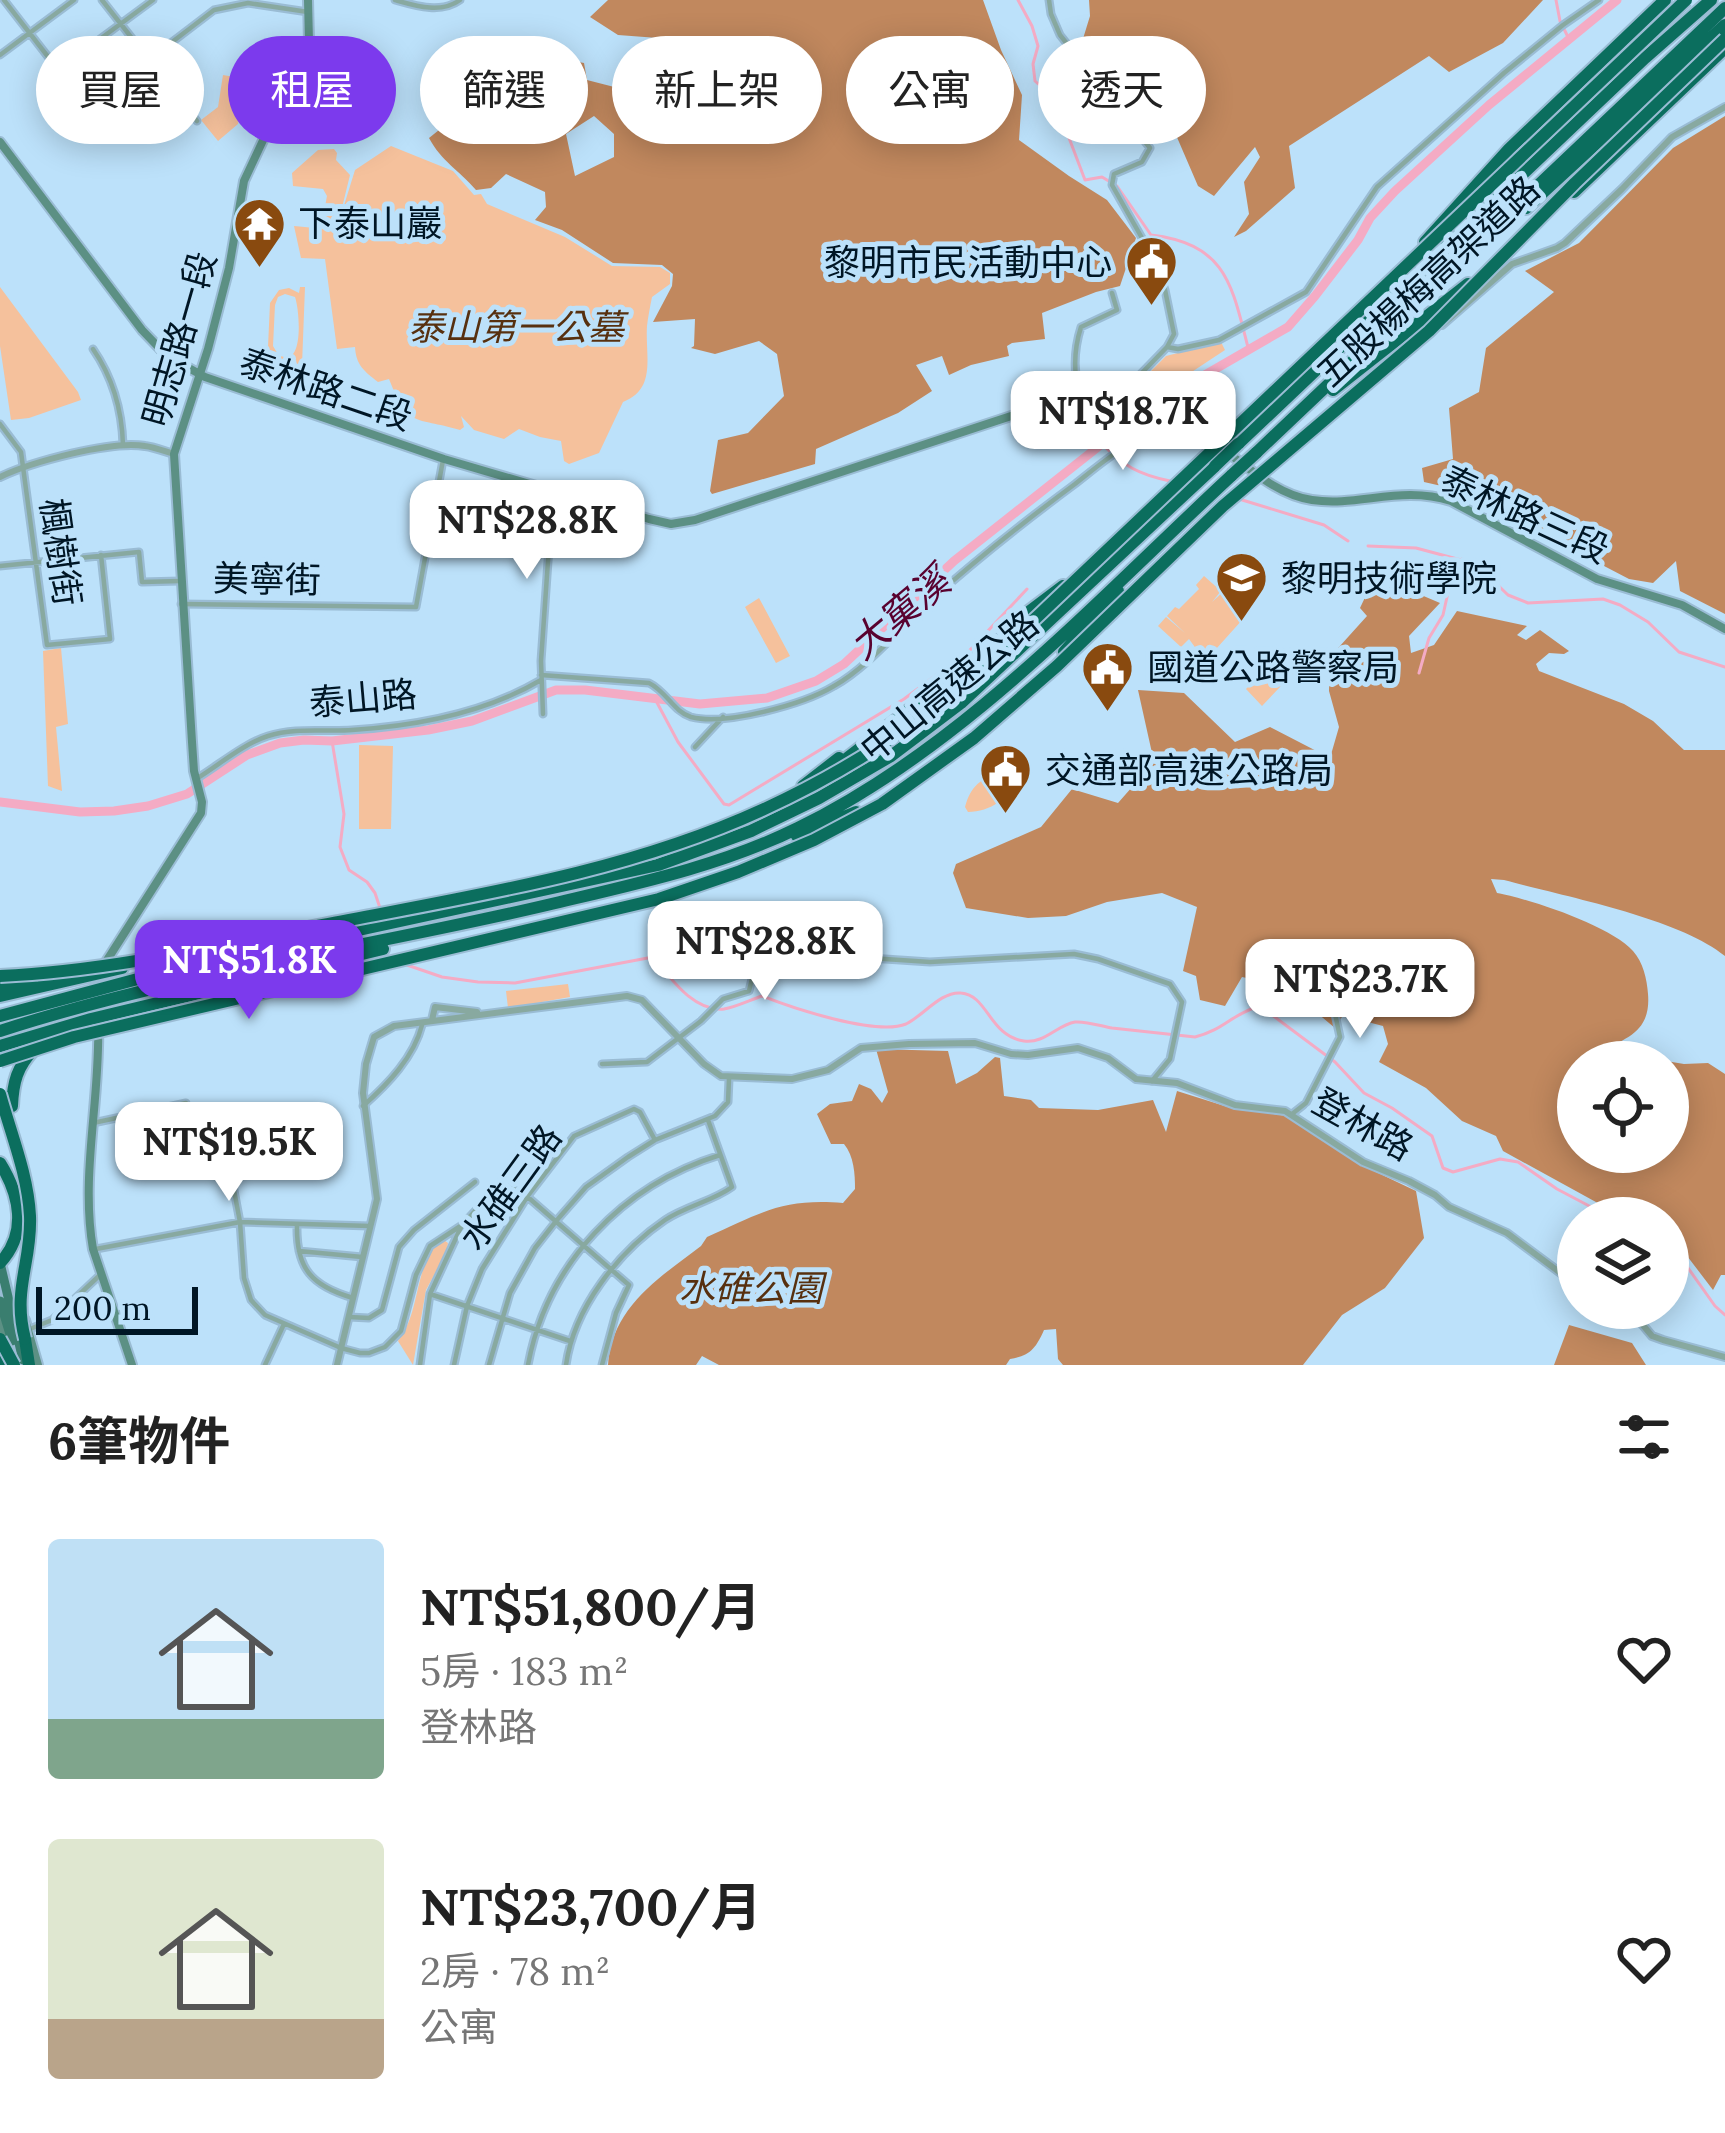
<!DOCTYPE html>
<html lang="zh-TW">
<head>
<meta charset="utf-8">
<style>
  body { margin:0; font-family:Lora,"Noto Sans TC",serif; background:#f2f2f2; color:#222; height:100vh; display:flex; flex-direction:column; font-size:45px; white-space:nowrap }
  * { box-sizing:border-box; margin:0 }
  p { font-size:39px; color:#767676 }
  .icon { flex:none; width:66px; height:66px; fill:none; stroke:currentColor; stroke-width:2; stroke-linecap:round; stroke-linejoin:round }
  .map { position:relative; height:1365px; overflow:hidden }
  .sheet { display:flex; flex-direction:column; background:#fff; flex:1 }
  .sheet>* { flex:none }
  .guide { position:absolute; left:36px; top:36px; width:1653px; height:108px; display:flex; gap:24px }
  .fabs { position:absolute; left:1557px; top:1041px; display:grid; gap:24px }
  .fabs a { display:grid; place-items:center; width:132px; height:132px; border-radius:50%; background:#fff; box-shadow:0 6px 30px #0003; font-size:60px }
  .scale { position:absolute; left:36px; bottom:30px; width:162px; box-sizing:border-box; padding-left:12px; border:6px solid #001625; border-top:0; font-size:33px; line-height:42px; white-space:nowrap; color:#001625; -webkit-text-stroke:9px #bce1fa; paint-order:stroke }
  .price { position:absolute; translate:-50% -102px; padding:0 27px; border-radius:24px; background:#fff; color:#222; font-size:39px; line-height:78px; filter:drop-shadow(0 3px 6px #0008) }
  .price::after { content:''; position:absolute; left:50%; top:72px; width:36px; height:27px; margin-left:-18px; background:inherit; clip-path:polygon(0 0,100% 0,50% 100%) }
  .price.on { background:#7c3aed; color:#fff }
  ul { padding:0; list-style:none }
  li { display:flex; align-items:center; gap:36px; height:300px; padding:0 48px }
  li span { display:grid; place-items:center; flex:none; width:336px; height:240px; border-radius:12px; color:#555 }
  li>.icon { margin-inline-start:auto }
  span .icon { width:144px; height:144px; fill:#fffc; stroke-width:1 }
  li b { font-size:51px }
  h2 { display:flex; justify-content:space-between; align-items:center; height:144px; padding:0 48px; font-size:51px }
  .tag { padding:0 42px; border-radius:54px; background:#fff; box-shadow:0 6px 30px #0003; font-size:42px; line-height:108px }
  .tag.on { background:#7c3aed; color:#fff }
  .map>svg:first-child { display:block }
</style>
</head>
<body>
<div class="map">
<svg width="1725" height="1365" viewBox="0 0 1725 1365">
  <rect width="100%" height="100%" fill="#bce1fa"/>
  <path fill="#f5c19c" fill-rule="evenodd" d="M 223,75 L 246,79 L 238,124 L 218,141 L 201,120 L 218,107 Z
    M 162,82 L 169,91 L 107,139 L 100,129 Z
    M 391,146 L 453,171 L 474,195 L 481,194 L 487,204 L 565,237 L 612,266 L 660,267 L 670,273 L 670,284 L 652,297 C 650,307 648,317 647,326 C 645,356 657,389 623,402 L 599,453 L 569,464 L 564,461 L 561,441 L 540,437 L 519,429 L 504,439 L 474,430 L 461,416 L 464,427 L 460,430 C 413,416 409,429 389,379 L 378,382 C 364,371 356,365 355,347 L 337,349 L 325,259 L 301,258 L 294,226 L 315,228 L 323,217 L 327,196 L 323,189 L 293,186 L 292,173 L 318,150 L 334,149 L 337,153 L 336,160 L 350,175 L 337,228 L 355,170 Z
    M 0,287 L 78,392 L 81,400 L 29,418 L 11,420 L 0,346 Z
    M 300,287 L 305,287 L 302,365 L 297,365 L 296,360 L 282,363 L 271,355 L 268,347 L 270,303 L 279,290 L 289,288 L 299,293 ZM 285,294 L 295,297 C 299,308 303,352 289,357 C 286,358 283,356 279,356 L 273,346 L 275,305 L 278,297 Z
    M 1221,342 L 1225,350 L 1172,385 L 1149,389 L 1140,382 L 1166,356 Z
    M 1204,576 L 1221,591 L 1212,602 C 1224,592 1231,579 1249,588 L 1254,598 L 1252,609 L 1216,649 L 1207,652 L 1197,650 L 1189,639 L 1181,647 L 1158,626 L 1166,617 L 1185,633 L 1167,616 L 1175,607 L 1179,609 L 1199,589 L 1196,585 Z
    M 759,598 L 790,656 L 776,663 L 745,607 Z
    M 61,648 L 68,724 L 56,727 L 62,791 L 48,786 L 43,651 Z
    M 1283,651 L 1299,667 L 1262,706 L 1246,689 Z
    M 359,745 L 393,746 L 391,829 L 359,829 Z
    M 1007,771 L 1016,777 C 1011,798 990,812 968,812 L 965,807 C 971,783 985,776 1007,771 Z
    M 568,984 L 570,997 L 508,1008 L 506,991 Z
    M 441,1238 L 448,1243 L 446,1253 L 426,1290 L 413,1365 L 398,1341 C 422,1310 412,1270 441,1238 Z"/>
  <path fill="#c1885e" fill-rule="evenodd" d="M 608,0 L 983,0 L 1001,50 L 1022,95 L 1019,140 L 1069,176 L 1107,200 L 1136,238 L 1120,286 L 1096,292 L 1042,313 L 1045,339 L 1012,343 L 1007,346 L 1009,356 L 971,365 L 949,375 L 942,356 L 916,365 L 932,391 L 898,413 L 816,449 L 815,464 L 712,494 L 710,491 L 718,440 L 748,433 L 784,396 L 777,354 L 759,341 L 715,354 L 691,348 L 694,346 L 695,319 L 653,322 L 672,286 L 673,274 L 662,265 L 613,263 L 562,230 L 535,220 L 546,207 L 545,192 L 506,174 L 491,188 L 476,190 C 458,169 442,162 429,138 L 459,114 L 460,100 L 447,88 L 451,79 L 481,103 L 496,103 L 563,59 L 584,63 L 587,80 L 622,89 L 649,84 L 661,120 L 682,124 L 686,91 L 667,79 L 667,65 L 678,55 L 658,38 L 618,35 L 590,17 ZM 594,116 L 614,134 L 614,157 L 575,176 L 566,134 Z
    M 1089,0 L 1543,0 L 1503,43 L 1449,72 L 1429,56 L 1289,146 L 1295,188 L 1246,231 L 1234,237 L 1249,214 L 1244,182 L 1260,157 L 1255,147 L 1214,196 L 1198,186 L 1176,135 L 1187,97 L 1154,84 L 1120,91 L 1082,42 L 1090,16 Z
    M 1725,116 L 1725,614 L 1680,591 L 1676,561 L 1653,583 L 1629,579 L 1481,502 L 1446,487 L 1424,482 L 1422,468 L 1453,459 L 1449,408 L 1479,392 L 1486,348 L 1554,292 L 1525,271 L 1579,243 L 1673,148 Z
    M 1400,586 L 1440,603 L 1409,636 L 1411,653 L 1434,645 L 1457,611 L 1527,626 L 1517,635 L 1526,640 L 1540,630 L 1569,651 L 1564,654 L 1549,653 L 1536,664 L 1539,671 L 1624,704 L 1653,721 L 1684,750 L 1725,750 L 1725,956 C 1679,918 1563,896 1504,880 L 1491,879 L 1497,893 C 1530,899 1611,926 1633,951 C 1643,962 1647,979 1648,994 C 1651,1030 1629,1038 1600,1051 L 1619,1062 L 1578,1062 L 1578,1152 L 1668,1152 L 1668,1062 L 1648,1062 L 1654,1059 L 1684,1064 L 1708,1063 L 1725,1074 L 1725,1275 L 1721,1275 L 1713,1290 L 1681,1248 L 1668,1241 L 1668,1218 L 1625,1218 L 1503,1151 L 1496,1136 L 1462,1121 L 1426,1088 L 1379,1062 L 1388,1044 L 1383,1026 L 1360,1020 L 1345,1012 L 1335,1028 L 1298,997 L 1279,1000 L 1275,1004 L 1264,1000 L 1271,983 L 1242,977 L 1225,1006 L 1200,1000 L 1196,976 L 1183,971 L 1197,907 L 1162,893 L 1107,902 L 1066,916 L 1028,918 L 966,908 L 953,873 L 956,864 L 1041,827 L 1072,789 L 1118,803 L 1154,762 L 1138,690 L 1184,693 L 1235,742 L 1270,727 L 1330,758 L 1339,727 L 1329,691 L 1330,657 L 1367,616 L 1360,608 L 1369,589 Z
    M 876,1049 L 948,1051 L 956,1084 L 977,1073 L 995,1057 L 1000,1058 L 1004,1096 L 1031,1100 L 1039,1108 L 1098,1110 L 1153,1100 L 1166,1132 L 1177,1091 L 1231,1108 L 1287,1116 L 1355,1162 L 1416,1191 L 1424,1238 L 1385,1288 L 1342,1315 L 1303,1365 L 1063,1365 L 1058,1359 L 1056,1329 L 1044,1330 C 1036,1348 1030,1356 1010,1359 L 1006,1365 L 719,1365 L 702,1356 L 696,1365 L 608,1365 C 612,1307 659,1278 701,1246 L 707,1237 C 760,1213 783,1198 843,1203 L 855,1189 C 855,1174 854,1156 844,1144 L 831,1144 L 817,1114 L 830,1104 L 852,1101 L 859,1084 L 871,1089 L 882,1103 L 888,1092 Z
    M 1569,1325 L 1632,1343 L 1646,1365 L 1554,1365 Z"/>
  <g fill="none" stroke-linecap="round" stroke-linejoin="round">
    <path stroke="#f4abc4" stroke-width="3" d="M 1018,0 L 1032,26 L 1038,46 L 1033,64 L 1035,81 L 1054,98 L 1058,118 L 1066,130 L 1085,180 L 1102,177 L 1117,186 L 1151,235 C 1228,244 1232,287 1249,351
      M 1556,0 L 1560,21 L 1569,39
      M 1101,443 C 1124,466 1137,474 1170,481
      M 1239,499 L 1324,525 L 1348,541
      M 1368,546 L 1416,548 L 1476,564 L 1508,595 L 1528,603 L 1603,599 L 1620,605 L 1648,622 L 1679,652 L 1725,667
      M 1419,673 L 1429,638 L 1443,615 L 1449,588 L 1462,559
      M 654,697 L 678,742 L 724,804 L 729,805 L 904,699 L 970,650 L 1027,589
      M 332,741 L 344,814 L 340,847 L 349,870 L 367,882 L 375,893 L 380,908
      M 407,965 L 442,977 L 478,982 L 515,983 L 653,957 C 670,977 693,1012 724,1009 C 736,1007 750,1000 762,996 C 792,1008 876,1036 906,1024 C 923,1016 941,991 961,993 C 988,995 989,1036 1024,1041 C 1044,1044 1057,1025 1075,1022 C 1086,1021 1101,1026 1112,1028 C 1139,1031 1167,1034 1195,1037 C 1224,1030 1233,1013 1260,1006 L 1335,1062 L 1364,1093 L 1392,1108 L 1432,1136 L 1443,1168 L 1453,1172 L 1500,1159 L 1518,1162 L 1557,1189 L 1612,1218
      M 1668,1247 L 1676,1251 L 1715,1306 L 1725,1315"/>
    <path stroke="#f4abc4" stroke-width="9" d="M 0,802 L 80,812 L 114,811 L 148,806 L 187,794 L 247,755 L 280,743 L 304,740 L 332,741 L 428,730 L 472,721 L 556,690 L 585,690 L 700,704 L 767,698 L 816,681 L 844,664 L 954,561 L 1132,420 L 1165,398 L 1288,327 L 1315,296 L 1358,240 L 1370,218 L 1395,191 L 1489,105 L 1617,0"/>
    <defs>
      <path id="minor" d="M 4,0 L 87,107 L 214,10 L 248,3 L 308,12
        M 102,0 L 197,121
        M 395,0 C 416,6 441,14 460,0
        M 1049,0 L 1051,14 L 1060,35 L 1150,148 L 1142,162 L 1114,174 L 1112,185 L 1155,261 L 1165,290 L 1174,334 L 1167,347 L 1133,382
        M 0,55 L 74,0
        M 58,70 L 153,0
        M 1167,347 L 1178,349 L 1219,340 L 1306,292 L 1377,187 L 1504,73 L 1563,25 L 1599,0
        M 93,349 C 113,378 122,410 123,445
        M 1079,393 C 1073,370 1074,349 1081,327 L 1117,310 L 1112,293
        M 0,424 L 21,452 L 47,645 L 110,639 L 101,555
        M 0,566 L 139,552 L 142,582 L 180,581
        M 181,604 L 416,607 L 443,460
        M 541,675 L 649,683 C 666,691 674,712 691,717 C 726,726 804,704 834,686 C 867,668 902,626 931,600 C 977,559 1025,521 1075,484 C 1112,455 1138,430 1187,426
        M 543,714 L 541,661 L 553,490
        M 695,747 L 723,717
        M 196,779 C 219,765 243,744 268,736 C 295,727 325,732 352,730 C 417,726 485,713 541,680
        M 736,961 L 756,962 L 840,956 L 930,962 L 1074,954 L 1098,959 L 1170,984 L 1182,1002 L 1170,1059 L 1152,1081
        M 602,1064 L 647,1062 L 701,1021 L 723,999 L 749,991 L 756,962
        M 363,1106 C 388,1084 414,1057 422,1025
        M 1292,1114 L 1306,1103 L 1340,1037 L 1335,1014 L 1302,966 L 1302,959 L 1309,958 C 1316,968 1321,982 1330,990 C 1359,1016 1381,1001 1411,991 C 1420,988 1431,986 1440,984
        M 93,1123 L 186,1103
        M 233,1185 L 240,1222 L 244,1278 L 251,1300 L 265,1315 L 341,1348 L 360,1353 L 369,1353 L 385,1347 L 401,1331 L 416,1275 L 430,1246 L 462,1225 L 488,1197 L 508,1188 L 522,1192 L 629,1285 L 616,1313 L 602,1365
        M 297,1225 C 296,1269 312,1286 353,1298
        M 96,1249 L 240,1222 L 370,1226
        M 299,1251 L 362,1257
        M 430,1294 L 570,1341
        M 349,1317 L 369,1318 L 382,1310 L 399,1247 L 414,1230 L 475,1182
        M 30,1329 L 52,1320 L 100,1275
        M 265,1365 L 284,1324
        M 420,1365 L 430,1294 L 462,1225
        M 454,1365 L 467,1306 L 482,1269 L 527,1197 L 574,1136 L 634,1109 L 640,1112 L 655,1140
        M 489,1365 L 510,1293 L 535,1248 L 557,1220 L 586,1187 L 628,1157 L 655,1140 L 715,1116 L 728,1102 L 729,1079
        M 528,1365 C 547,1263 623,1185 720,1155
        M 566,1365 C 574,1308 618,1252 665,1220 C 686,1206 713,1201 732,1187 L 708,1120"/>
      <path id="tertiary" d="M 1442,325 L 1512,264 L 1557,248 L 1565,243 L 1622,189 L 1672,137 L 1725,107
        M 0,477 C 31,462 112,440 145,446 C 154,447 164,451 174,454
        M 432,1020 L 435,1007 L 477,1012
        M 1613,1308 L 1637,1318 L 1652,1336 L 1663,1340 L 1725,1357
        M 337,1365 L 377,1199 L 363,1093 L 366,1064 L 374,1037 L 394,1026 L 627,996 L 642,1000 L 704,1064 L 721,1076 L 792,1079 L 828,1070 L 861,1048 L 909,1044 L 975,1043 L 1011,1054 L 1028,1055 L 1078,1048 L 1108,1058 L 1136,1079 L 1177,1083 L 1235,1105 L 1285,1111 L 1363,1162 L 1409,1181 L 1435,1195 L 1449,1207 L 1507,1233 L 1578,1286"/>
      <path id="secondary" d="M 0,142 L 142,330 L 167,356 L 205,377 L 444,459 L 649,519 L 671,524 L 695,520 L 1090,390 L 1115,383 L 1132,383 C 1162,405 1193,427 1223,449 C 1250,469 1278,495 1312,500 C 1359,507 1401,485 1451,501 L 1597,579 L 1682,605 L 1725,629
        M 102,968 L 201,813 L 202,802 L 194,771 L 192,742 L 174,454 L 208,349 L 229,268 L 244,181 L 309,42 L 308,0
        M 98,1022 C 101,1097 80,1174 93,1249 L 132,1365
        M 0,1319 L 4,1341
        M 25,1320 L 38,1365"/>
      <path id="primary" d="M 0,1263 L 23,1360
        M 0,1301 L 12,1341"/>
      <path id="motorway" d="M 1574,192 L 1725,48
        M 1526,208 L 1725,25
        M 1425,242 L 1509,149 L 1665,0
        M 1333,390 L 1468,284
        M 1238,444 L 1645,58 L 1711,0
        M 1256,453 L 1725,8
        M 1022,617 L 1063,586
        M 1064,652 L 1118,591
        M 837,766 L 1030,617
        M 803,786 L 839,758
        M 797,836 L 856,812
        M 0,984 L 31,983
        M 0,996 L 122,968
        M 0,1016 L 160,973 L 658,865 L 751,831 L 819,798 L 891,756 L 961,703 L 1215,466
        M 0,1031 C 179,973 365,948 547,905 C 631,885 719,867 798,828 C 964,747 1097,600 1232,475
        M 0,1046 L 91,1019 L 383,949
        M 12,1106 C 13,1082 17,1067 34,1049
        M 0,1163 C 20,1195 28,1233 0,1263
        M 25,1339 L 29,1365
        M 0,1356 L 5,1365"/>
    </defs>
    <use href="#minor" stroke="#9abcd4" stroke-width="9"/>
    <use href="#tertiary" stroke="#9abcd4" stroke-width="10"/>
    <use href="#secondary" stroke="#9abcd4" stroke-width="12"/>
    <use href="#primary" stroke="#9abcd4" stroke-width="14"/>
    <use href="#motorway" stroke="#9abcd4" stroke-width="16"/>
    <use href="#minor" stroke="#88a9a0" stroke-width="4.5"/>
    <use href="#tertiary" stroke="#88a9a0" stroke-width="6"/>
    <use href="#secondary" stroke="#5c9084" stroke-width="8"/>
    <use href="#primary" stroke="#3a7e6f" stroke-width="9"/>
    <use href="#motorway" stroke="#0b6e5e" stroke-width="12"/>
    <defs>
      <path id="motorway-bridge" d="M 1215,466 L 1238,444
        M 1232,475 L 1256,453
        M 0,976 C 109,971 217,946 323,925 C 471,896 625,873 762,810 C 819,784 877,750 927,713 C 966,684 1001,650 1037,617 L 1686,0
        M 0,1061 L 74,1037 L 659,899 L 738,872 L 814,840 L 882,804 L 974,738 L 1057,666 L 1223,506 L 1429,331 L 1575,183 L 1725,39
        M 0,1094 C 11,1134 28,1175 30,1216 C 32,1262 12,1289 25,1339
        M 0,1339 L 14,1365"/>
    </defs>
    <use href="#motorway-bridge" stroke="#9abcd4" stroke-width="16" stroke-linecap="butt"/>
    <use href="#motorway-bridge" stroke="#0b6e5e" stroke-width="12"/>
  </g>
  <defs>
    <symbol id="temple-pin" viewBox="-11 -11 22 30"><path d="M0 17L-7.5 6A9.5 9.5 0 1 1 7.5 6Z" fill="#894a0f" stroke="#bce1fa"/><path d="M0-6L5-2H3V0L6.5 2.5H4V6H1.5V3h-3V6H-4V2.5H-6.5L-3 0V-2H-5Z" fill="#fff"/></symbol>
    <symbol id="civic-pin" viewBox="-11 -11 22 30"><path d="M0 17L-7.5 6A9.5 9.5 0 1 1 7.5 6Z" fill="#894a0f" stroke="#bce1fa"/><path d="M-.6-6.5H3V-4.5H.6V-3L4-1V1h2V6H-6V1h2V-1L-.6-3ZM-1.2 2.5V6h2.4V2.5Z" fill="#fff"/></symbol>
    <symbol id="university-pin" viewBox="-11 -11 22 30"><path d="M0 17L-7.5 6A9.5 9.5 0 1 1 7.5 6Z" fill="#894a0f" stroke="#bce1fa"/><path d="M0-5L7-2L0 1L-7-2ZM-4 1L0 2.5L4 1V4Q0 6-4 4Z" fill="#fff"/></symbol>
  </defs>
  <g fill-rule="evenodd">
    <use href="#temple-pin" x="230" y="194" width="59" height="81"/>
    <use href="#civic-pin" x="1122" y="232" width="59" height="81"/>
    <use href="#university-pin" x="1212" y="548" width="59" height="81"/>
    <use href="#civic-pin" x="1078" y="638" width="59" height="81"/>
    <use href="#civic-pin" x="976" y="740" width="59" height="81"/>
  </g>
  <g text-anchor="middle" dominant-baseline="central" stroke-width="10" stroke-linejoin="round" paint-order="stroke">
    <g font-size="36" fill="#001625" stroke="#bce1fa" text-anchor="start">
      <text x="298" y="223">下泰山巖</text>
      <text x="1112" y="262" text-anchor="end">黎明市民活動中心</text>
      <text x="1281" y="578">黎明技術學院</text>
      <text x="1147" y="667">國道公路警察局</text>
      <text x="1045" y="770">交通部高速公路局</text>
    </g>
    <g font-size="36" fill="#001625" stroke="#bce1fa">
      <text transform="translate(1428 281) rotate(-43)">五股楊梅高架道路</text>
      <text transform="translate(179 339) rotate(-74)">明志路一段</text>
      <text transform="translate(326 389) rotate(19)">泰林路二段</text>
      <text transform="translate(1525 514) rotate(25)">泰林路三段</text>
      <text transform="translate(61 552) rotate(82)">楓樹街</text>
      <text transform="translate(267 579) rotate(1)">美寧街</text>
      <text transform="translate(949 686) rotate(-39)">中山高速公路</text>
      <text transform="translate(363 698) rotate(-5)">泰山路</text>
      <text transform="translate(1363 1124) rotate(29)">登林路</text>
      <text transform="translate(510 1187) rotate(-54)">水碓三路</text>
    </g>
    <g font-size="36" font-style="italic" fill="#57300f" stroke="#bce1fa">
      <text x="516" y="327">泰山第一公墓</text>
      <text x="751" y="1288">水碓公園</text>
    </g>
    <g font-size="39" font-style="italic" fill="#59022f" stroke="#bce1fa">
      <text transform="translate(899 613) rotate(-40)">大窠溪</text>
    </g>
  </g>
</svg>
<div class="fabs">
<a><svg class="icon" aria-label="locate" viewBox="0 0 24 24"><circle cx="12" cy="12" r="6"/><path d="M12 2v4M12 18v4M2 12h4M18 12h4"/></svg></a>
<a><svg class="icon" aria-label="layers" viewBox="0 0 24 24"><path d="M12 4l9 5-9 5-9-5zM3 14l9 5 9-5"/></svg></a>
</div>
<div class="scale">200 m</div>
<b class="price" style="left:1123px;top:473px">NT$18.7K</b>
<b class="price" style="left:527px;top:582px">NT$28.8K</b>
<b class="price" style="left:765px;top:1003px">NT$28.8K</b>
<b class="price on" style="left:249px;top:1022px">NT$51.8K</b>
<b class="price" style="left:1360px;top:1041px">NT$23.7K</b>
<b class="price" style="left:229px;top:1204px">NT$19.5K</b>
<div class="guide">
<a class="tag">買屋</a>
<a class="tag on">租屋</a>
<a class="tag">篩選</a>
<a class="tag">新上架</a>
<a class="tag">公寓</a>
<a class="tag">透天</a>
</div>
</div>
<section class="sheet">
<h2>6筆物件<svg class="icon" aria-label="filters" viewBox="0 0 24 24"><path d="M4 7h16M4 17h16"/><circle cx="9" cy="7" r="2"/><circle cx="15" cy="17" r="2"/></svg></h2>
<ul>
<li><span style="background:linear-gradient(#bfe0f5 75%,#7fa58c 0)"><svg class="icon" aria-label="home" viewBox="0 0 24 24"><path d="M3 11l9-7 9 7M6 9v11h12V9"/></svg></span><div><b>NT$51,800/月</b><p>5房 · 183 m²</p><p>登林路</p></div><svg class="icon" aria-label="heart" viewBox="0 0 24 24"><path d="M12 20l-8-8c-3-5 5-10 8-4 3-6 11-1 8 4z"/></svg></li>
<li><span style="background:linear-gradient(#dfe7d0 75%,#b9a48a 0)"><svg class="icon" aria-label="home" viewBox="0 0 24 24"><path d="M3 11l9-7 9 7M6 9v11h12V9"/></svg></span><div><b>NT$23,700/月</b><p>2房 · 78 m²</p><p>公寓</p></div><svg class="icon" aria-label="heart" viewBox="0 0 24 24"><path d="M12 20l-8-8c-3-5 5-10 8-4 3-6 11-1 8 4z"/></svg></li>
</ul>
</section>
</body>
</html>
